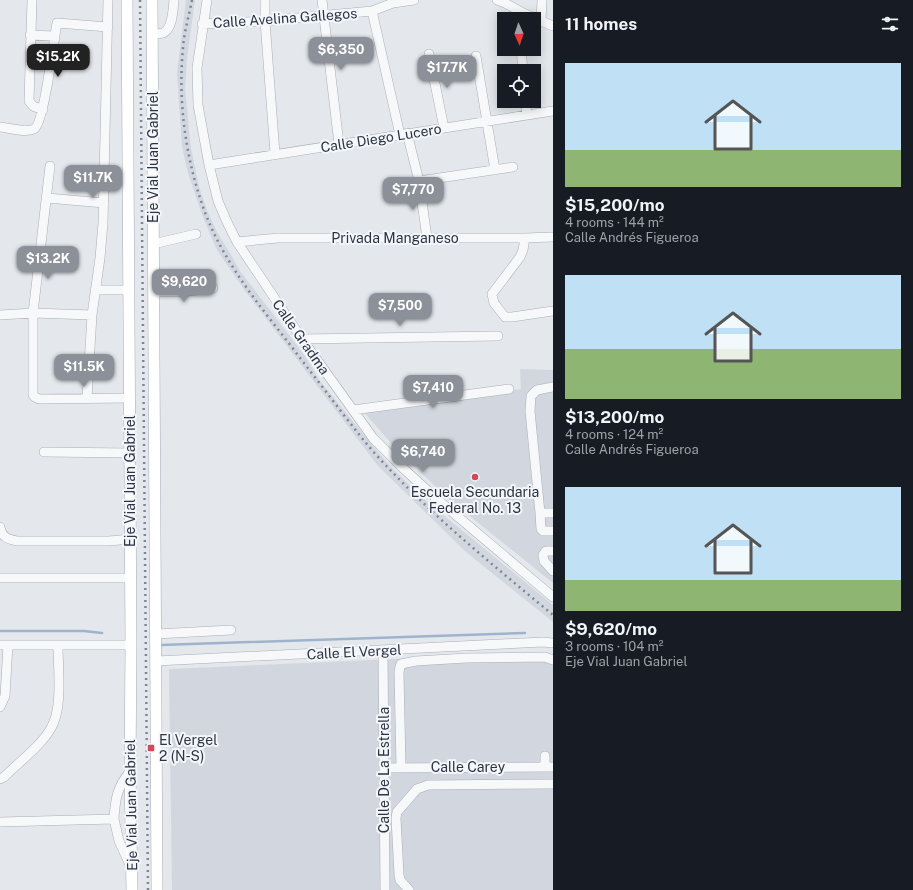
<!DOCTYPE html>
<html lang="en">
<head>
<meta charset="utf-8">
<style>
  body { margin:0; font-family:"Public Sans",sans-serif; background:#20242c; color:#f1f3f6; height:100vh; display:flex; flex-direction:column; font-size:15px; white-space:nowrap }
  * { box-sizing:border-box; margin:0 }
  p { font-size:13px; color:#9ea1a6 }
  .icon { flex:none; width:22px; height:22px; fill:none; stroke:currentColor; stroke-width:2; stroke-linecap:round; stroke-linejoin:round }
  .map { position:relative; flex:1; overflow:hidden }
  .panel { display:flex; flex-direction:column; background:#171b24; width:360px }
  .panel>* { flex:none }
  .needle { width:26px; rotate:177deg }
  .fabs { position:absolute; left:497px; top:12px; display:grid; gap:8px }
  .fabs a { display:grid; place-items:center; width:44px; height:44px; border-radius:0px; background:#171b24; box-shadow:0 2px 10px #0003; font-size:20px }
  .price { position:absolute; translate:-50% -34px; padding:0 9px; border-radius:8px; background:#8c9099; color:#fff; font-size:13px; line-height:26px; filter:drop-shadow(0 1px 2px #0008) }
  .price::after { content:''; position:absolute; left:50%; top:24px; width:12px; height:9px; margin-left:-6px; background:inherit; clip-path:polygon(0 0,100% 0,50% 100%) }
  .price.on { background:#222; color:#fff }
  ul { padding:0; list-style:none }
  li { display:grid; align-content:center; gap:8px; height:212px; padding:0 12px }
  li span { display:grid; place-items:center; height:124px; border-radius:0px; color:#555 }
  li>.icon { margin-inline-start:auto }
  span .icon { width:72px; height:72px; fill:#fffc; stroke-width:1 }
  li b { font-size:17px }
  h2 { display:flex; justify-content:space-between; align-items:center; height:48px; padding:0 12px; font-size:17px }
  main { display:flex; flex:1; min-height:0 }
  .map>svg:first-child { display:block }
</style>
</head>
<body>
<main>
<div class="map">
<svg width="553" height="890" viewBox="0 0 553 890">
  <rect width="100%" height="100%" fill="#e4e7ec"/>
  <path fill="#d2d6de" d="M 186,0 L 195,0 L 187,58 L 185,89 L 191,148 L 199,187 L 208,213 L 218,234 L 230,253 L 240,271 L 305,356 L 320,381 L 378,452 L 393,469 L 424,499 L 553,605 L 553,622 L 466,552 L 378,466 L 243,288 L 217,250 L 203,217 L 188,173 L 182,147 L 177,73 Z
    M 520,369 L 553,370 L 553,583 L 451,501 L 399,452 L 362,410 L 521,389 Z
    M 485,655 L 553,658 L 553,890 L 172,890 L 169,669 Z"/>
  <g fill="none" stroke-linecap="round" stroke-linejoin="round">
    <path stroke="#9fb4cc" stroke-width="2.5" d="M 0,631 L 84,631 L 102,633
      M 161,645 L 525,633"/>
    <defs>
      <path id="minor" d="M 32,0 L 29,101 L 33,106 L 43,110
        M 207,0 L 197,68 L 198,105 L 209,165 L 218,201 L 227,222 L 237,242 L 302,339 L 373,438 L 406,471 L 438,500 L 553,597
        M 265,0 L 265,21 L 275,154
        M 322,0 L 339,144
        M 497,0 L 505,3 L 523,13 L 553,26
        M 372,11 L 400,135
        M 541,21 L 542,0
        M 202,24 L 265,21 L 372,11 L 393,3 L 414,0
        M 153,34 C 156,34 160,34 163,33 C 173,29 173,9 174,0
        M 30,35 L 54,36
        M 521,49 L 523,71
        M 429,54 L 444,128
        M 476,56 L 495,170
        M 525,101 L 527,114
        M 0,127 C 10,128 25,133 34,129 C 44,124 54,38 57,23 L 108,27
        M 407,133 L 419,181 L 427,238
        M 209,165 L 553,111
        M 50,166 L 33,313 L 33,395 L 35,397 L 39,399 L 130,398
        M 419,181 L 513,167
        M 47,198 L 104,203
        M 525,238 L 523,250 L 520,257 L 492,294 L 494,303 L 505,317 L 512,317 L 553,311
        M 237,242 L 278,238 L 525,238 L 553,237
        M 153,244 L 196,234
        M 95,290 L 129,290
        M 154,292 L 181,292 L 213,288
        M 0,315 L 33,313 L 92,315
        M 302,339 L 498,336
        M 87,398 L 92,315 L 100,258 L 103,223 L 108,0
        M 353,410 L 509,389
        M 44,452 L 130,453
        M 540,513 L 530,411 L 531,396 L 537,390 L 553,387
        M 553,513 L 540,513 L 541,529 L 543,531 L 553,531
        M 0,527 C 2,538 8,539 17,541 L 109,541 L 131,539
        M 553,551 L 546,551 L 543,555 L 544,561 L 553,571
        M 0,578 L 131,578
        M 156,634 L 231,630
        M 0,645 L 131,645
        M 383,650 L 385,890
        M 156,661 L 543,642 L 553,643
        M 0,707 L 5,696 L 8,645
        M 401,767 L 399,672 L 400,667 L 401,664 L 416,661 L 466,658 L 545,657 L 553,660
        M 545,767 L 545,756
        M 384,768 L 553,767
        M 0,779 L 4,777 C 18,763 42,745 51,728 C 63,709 58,668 58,646
        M 114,819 L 119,841 L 131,867
        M 0,822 L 114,819 C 115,801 117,786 130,772
        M 409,890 L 400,880 L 399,875 L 396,818 L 397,812 L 417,789 L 428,785 L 553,784"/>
      <path id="major" d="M 127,0 L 131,645 L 130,772 L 132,890
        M 152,0 L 157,890"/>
    </defs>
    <use href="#minor" stroke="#a9aeb7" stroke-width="10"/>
    <use href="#major" stroke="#a3abb8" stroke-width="12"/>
    <use href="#minor" stroke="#f7f8fa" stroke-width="9"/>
    <use href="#major" stroke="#fff" stroke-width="11"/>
    <path stroke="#7d8696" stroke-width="2.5" stroke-dasharray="2 4" stroke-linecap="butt" d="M 140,0 L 148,890
      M 192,0 C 189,16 184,32 183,48 C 178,99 185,153 201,201 C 218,254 254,299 288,342 C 306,366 325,390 343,414 C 355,429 366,444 379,458 C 432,516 493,565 553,615"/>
  </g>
  <g fill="#d1495b" stroke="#f4f6f9" stroke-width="1.5">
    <circle cx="475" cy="477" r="4"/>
    <rect x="147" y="744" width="8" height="8" rx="2"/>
  </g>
  <g text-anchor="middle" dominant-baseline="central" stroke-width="4" stroke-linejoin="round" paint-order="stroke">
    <g font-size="14" fill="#2b3445" stroke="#f4f6f9">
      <text transform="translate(285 18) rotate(-4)">Calle Avelina Gallegos</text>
      <text transform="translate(381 138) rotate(-9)">Calle Diego Lucero</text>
      <text transform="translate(153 157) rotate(-90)">Eje Vial Juan Gabriel</text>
      <text x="395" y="238">Privada Manganeso</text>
      <text transform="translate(301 337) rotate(55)">Calle Gradma</text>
      <text transform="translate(130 481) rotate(-90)">Eje Vial Juan Gabriel</text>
      <text transform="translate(354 652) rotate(-3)">Calle El Vergel</text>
      <text x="468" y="767">Calle Carey</text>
      <text transform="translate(384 770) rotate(-90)">Calle De La Estrella</text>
      <text transform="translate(131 805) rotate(-91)">Eje Vial Juan Gabriel</text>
    </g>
    <g font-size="14" fill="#2b3445" stroke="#f4f6f9">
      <text x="475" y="492">Escuela Secundaria<tspan x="475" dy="16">Federal No. 13</tspan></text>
      <text x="159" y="740" text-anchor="start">El Vergel<tspan x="159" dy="16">2 (N-S)</tspan></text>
    </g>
  </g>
</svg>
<div class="fabs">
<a><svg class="needle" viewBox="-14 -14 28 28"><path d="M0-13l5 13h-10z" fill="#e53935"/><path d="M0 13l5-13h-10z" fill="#9ea1a6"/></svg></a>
<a><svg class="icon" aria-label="locate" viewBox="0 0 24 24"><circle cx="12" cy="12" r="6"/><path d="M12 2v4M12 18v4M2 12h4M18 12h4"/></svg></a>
</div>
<b class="price" style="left:341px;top:71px">$6,350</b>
<b class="price on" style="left:58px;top:78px">$15.2K</b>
<b class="price" style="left:447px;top:89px">$17.7K</b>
<b class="price" style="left:93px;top:199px">$11.7K</b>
<b class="price" style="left:413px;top:211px">$7,770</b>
<b class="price" style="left:48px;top:280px">$13.2K</b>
<b class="price" style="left:184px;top:303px">$9,620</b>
<b class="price" style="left:400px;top:327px">$7,500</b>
<b class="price" style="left:84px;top:388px">$11.5K</b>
<b class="price" style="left:433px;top:409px">$7,410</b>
<b class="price" style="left:423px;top:473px">$6,740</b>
</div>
<section class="panel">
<h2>11 homes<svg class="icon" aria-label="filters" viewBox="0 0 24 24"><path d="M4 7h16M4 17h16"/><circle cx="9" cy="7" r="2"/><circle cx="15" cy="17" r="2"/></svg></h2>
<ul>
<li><span style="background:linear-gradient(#bfe0f5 70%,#8fb573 0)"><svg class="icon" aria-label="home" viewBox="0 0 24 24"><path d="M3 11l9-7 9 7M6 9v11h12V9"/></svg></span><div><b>$15,200/mo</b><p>4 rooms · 144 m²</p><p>Calle Andrés Figueroa</p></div></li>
<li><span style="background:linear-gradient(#bfe0f5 60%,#8fb573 0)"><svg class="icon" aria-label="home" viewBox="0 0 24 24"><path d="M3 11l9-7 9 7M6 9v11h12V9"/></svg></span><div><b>$13,200/mo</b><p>4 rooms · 124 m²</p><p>Calle Andrés Figueroa</p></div></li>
<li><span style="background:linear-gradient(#bfe0f5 75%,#8fb573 0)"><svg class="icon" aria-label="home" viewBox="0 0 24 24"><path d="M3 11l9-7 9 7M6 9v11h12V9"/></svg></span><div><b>$9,620/mo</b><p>3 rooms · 104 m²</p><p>Eje Vial Juan Gabriel</p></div></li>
</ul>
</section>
</main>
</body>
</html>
